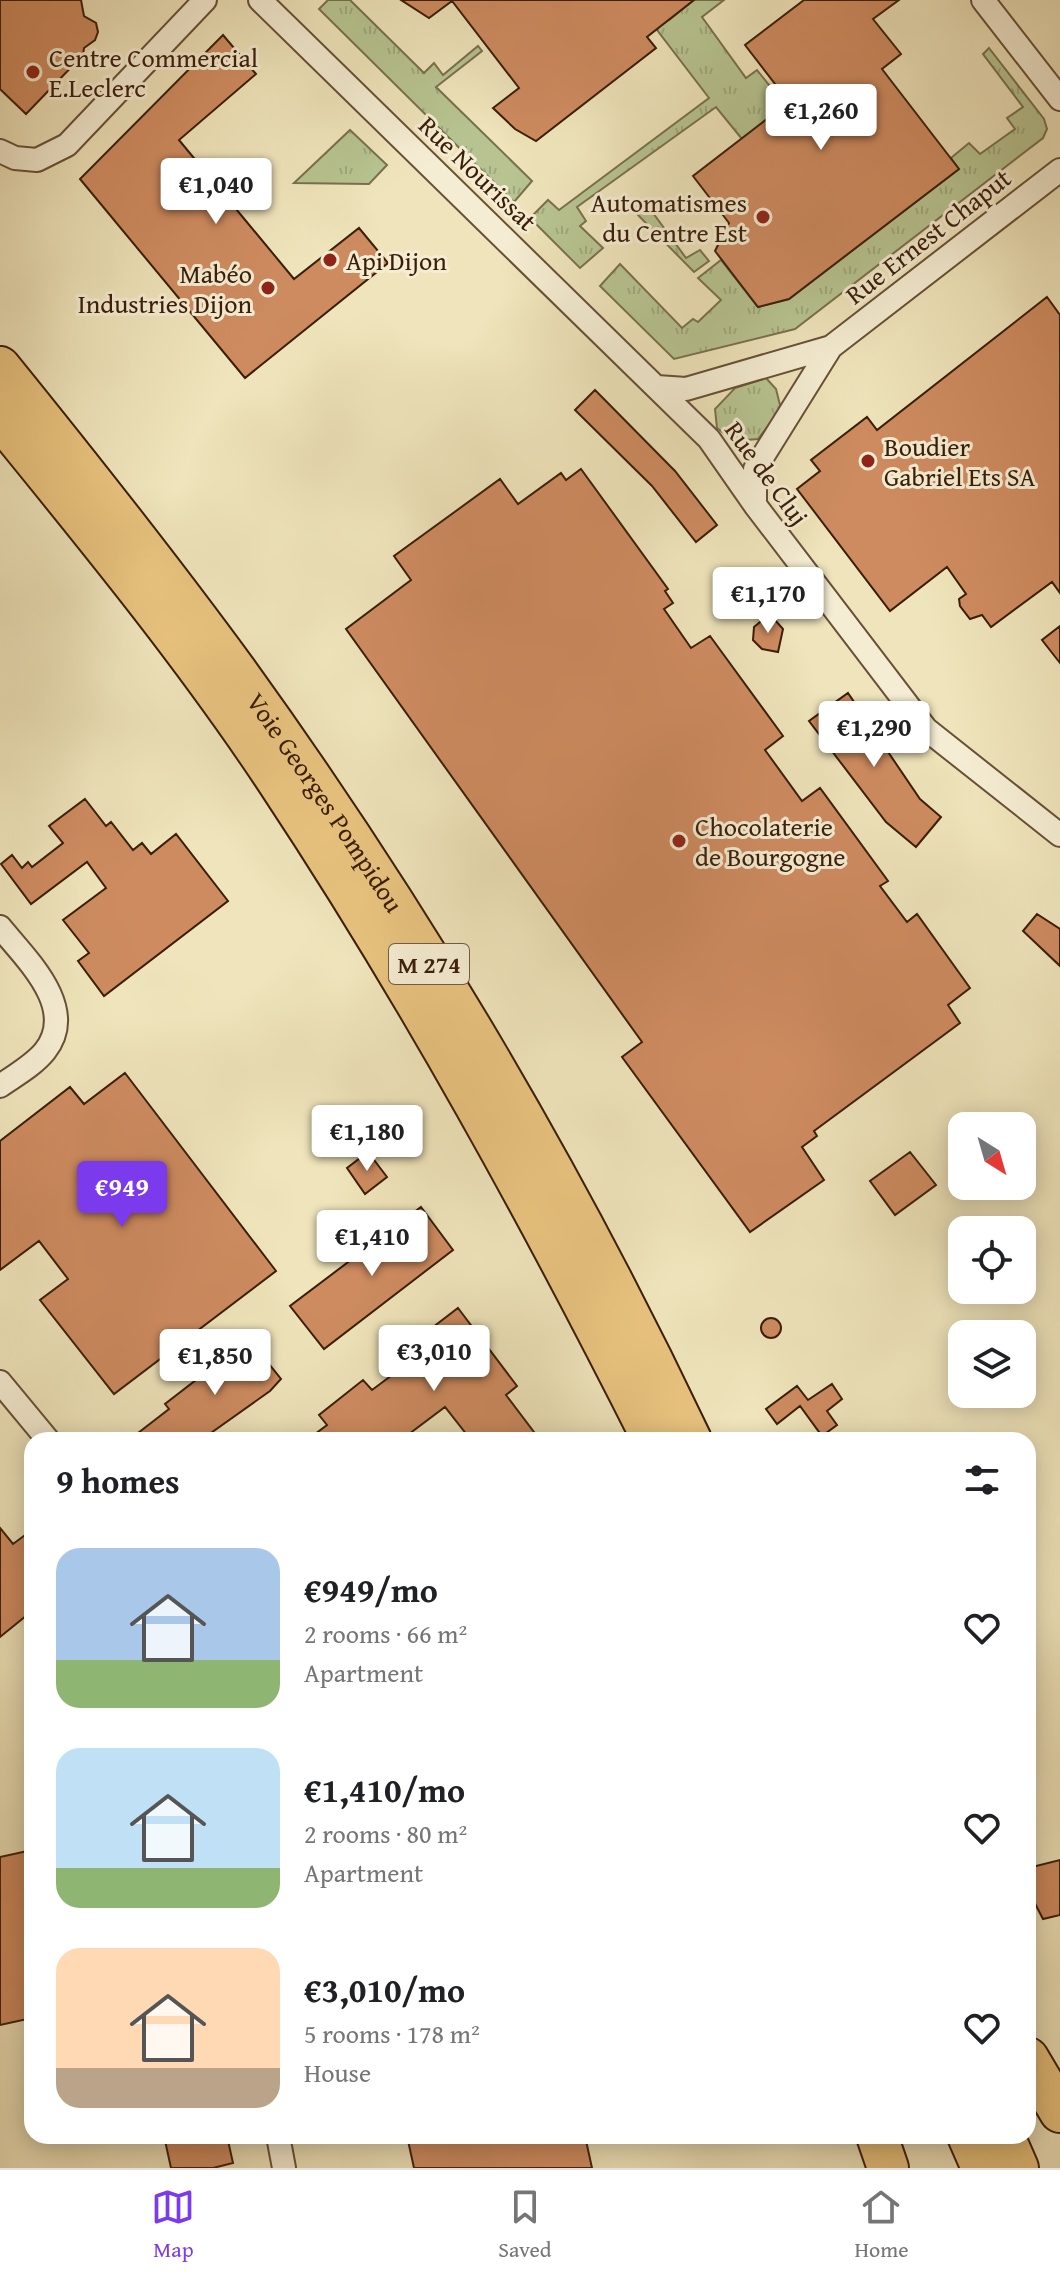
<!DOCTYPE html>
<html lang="en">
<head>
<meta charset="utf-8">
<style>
  body { margin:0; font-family:"Gentium Book Plus",serif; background:#f2f2f2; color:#202124; height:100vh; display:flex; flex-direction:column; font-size:30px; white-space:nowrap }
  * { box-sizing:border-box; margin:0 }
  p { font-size:26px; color:#757577 }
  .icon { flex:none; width:44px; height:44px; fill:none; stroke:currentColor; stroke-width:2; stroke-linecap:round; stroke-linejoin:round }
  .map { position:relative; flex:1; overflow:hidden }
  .side { position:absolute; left:24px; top:1432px; width:1012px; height:712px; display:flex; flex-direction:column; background:#fff; border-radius:24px; box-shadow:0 4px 20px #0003 }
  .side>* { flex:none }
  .needle { width:52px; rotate:143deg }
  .tools { position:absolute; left:948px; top:1112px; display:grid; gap:16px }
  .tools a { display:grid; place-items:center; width:88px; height:88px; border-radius:16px; background:#fff; box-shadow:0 4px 20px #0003; font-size:40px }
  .price { position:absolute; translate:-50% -68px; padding:0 18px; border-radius:8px; background:#fff; color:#222; font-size:26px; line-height:52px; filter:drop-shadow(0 2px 4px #0008) }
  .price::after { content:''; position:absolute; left:50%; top:48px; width:24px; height:18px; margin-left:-12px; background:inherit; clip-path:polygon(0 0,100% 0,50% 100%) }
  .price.on { background:#7c3aed; color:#fff }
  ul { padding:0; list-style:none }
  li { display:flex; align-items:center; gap:24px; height:200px; padding:0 32px }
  li span { display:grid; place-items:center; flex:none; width:224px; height:160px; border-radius:24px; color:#555 }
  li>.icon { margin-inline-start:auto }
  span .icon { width:96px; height:96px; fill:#fffc; stroke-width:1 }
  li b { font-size:34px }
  h2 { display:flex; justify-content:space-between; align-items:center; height:96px; padding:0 32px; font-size:34px }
  .menu { display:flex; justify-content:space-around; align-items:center; height:112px; border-top:2px solid #e0e0e0; background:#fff; font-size:22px; color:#757577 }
  .menu a { display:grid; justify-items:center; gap:4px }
  .menu .on { color:#7c3aed }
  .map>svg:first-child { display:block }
</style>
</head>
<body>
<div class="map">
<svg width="1060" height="2168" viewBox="0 0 1060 2168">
  <defs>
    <pattern id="grass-tufts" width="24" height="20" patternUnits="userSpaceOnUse" patternTransform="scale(2)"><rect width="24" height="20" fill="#b7c491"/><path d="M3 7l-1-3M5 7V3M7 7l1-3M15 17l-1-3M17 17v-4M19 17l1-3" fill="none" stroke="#9ea87c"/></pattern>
  </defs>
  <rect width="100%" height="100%" fill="#efe4bb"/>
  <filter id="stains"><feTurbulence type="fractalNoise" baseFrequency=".0025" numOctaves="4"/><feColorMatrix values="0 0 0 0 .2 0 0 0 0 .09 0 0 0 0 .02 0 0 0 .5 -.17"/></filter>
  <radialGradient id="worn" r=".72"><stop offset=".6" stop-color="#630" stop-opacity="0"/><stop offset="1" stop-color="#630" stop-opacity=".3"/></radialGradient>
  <path fill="url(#grass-tufts)" stroke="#78714d" stroke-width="2" d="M 328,0 L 350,0 L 424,73 L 434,63 L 443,75 L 478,46 L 482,51 L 436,87 L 532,181 L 514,202 L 319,9 Z
    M 634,0 L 669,20 L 694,0 L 724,0 L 702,17 L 746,78 L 757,70 L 785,105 L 742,139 L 716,107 L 577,207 L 586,221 L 580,226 L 603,248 L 580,268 L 530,218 L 548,200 L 559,210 L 709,98 Z
    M 989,48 L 1044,119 L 1047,129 L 1043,138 L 795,329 L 674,359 L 600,286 L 620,264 L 682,328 L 693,319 L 698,322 L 721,300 L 698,278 L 721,260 L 758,307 L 789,299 L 959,169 L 951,158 L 969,143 L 980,154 L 1015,129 L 1007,118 L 1023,107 L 983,54 Z
    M 350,130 L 387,165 L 369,184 L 294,183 Z
    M 645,202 L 686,258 L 700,250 L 709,261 L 694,272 L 633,210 Z
    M 766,378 L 776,389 L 781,409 L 758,439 L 734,441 L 717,428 L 715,409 L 735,388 Z"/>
  <path fill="#ce8b60" stroke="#3a1e09" stroke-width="2" d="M 0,0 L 81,0 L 84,16 L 96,23 L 98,32 L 95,40 L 84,48 L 83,55 L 26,114 L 0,89 Z
    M 401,0 L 694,0 L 647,37 L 656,48 L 536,141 L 515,129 L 493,108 L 519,88 L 452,1 L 429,18 Z
    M 804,0 L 899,0 L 873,19 L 901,54 L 882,69 L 959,169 L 789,299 L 758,307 L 715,251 L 729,223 L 693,176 L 789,102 L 745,45 Z
    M 223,35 L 256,74 L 179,140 L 294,279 L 359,228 L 388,263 L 245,378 L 80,179 Z
    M 1047,297 L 1060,315 L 1060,593 L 1052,582 L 991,627 L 982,615 L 970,619 L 960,606 L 959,599 L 966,594 L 947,567 L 890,611 L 797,489 L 820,471 L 811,460 L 867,417 L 877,430 Z
    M 595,390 L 675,471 L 717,525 L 696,542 L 652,486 L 575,410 Z
    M 581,469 L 668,589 L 665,591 L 673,603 L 664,609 L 691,648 L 710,636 L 783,736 L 765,750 L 802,801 L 820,788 L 888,881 L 880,886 L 907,922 L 917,914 L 970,988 L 948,1005 L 960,1023 L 814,1131 L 817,1136 L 802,1147 L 824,1180 L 750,1232 L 622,1057 L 642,1042 L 346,629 L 411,580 L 394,556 L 500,479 L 518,504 L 561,473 L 566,480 Z
    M 765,618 L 775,620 L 783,629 L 778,652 L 762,649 L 753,640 L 754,627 Z
    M 1060,626 L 1060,663 L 1042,640 Z
    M 848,693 L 920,799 L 941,817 L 916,847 L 886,822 L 809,721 Z
    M 85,799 L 106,826 L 111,822 L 133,850 L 142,843 L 151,854 L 176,834 L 228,901 L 104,996 L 78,961 L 89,953 L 63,920 L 106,888 L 87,862 L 31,904 L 1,864 L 12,855 L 22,868 L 28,862 L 32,867 L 63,843 L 49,826 Z
    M 1037,914 L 1060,929 L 1060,966 L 1023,931 Z
    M 125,1073 L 276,1271 L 114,1394 L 40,1300 L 68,1279 L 39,1241 L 0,1270 L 0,1141 L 70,1087 L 84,1104 Z
    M 368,1152 L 387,1177 L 365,1194 L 347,1168 Z
    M 910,1152 L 936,1185 L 895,1215 L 870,1181 Z
    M 421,1207 L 453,1250 L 324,1349 L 290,1306 Z
    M 458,1308 L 517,1386 L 506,1395 L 540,1440 L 471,1440 L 445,1407 L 401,1440 L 307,1440 L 327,1425 L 319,1415 L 363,1380 L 372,1390 L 423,1352 L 415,1341 Z
    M761 1328a10 10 0 1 1 20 0a10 10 0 1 1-20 0Z
    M 249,1339 L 281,1379 L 270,1391 L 201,1440 L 129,1440 L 169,1409 L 165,1404 Z
    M 832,1384 L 842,1399 L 827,1411 L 837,1425 L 822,1436 L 800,1406 L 777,1424 L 766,1409 L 797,1386 L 808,1400 Z
    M 0,1528 L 13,1544 L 32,1530 L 32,1611 L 0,1637 Z
    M 32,1850 L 32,2018 L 0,2025 L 0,1857 Z
    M 1060,1860 L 1060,1915 L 1043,1919 L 1028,1890 L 1028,1868 Z
    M 164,2136 L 227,2136 L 233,2163 L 213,2168 L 171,2168 Z
    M 407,2136 L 585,2136 L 592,2168 L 414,2168 Z"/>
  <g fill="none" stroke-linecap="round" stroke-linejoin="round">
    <defs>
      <path id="street" d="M 260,0 L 709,439 L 755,505 L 926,729 L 1060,835
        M 983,0 L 1060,99
        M 0,151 L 15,158 L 37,160 L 67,145 L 205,0
        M 657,387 L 686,389 L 831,347
        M 755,505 L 755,469 L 831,347 L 1060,170
        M 0,927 C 26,959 79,1008 45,1051 C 34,1065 14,1076 0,1086
        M 0,1382 L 48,1440
        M 278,2136 L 284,2168"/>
      <g id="highway">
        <path id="s1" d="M 0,367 C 81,467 161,568 237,672 C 410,912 564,1172 691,1440"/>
        <path d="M 0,418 C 96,536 194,655 278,782 C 418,993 539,1214 653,1440"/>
        <path d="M 1028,2058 L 1060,2112"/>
        <path d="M 877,2136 L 888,2168"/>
        <path d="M 968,2136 L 982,2168"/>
        <path d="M 1004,2136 L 1018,2168"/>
      </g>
    </defs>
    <use href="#street" stroke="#675036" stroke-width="26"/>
    <use href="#highway" stroke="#3a1e09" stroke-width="44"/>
    <use href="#street" stroke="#f5edd3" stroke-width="22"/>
    <use href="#highway" stroke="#e8c27e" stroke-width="40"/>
  </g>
  <g fill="#8f2418" stroke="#f5edd3" stroke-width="3">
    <circle cx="33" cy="72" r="8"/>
    <circle cx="763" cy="217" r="8"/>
    <circle cx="330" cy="260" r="8"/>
    <circle cx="268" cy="288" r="8"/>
    <circle cx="868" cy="461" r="8"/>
    <circle cx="679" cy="841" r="8"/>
  </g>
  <g text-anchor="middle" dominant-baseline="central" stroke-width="6" stroke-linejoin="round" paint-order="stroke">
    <rect fill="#f5edd3" stroke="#725c46" stroke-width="2" x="389" y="944" width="80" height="40" rx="6"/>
    <g font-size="24" font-weight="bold" fill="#3a1e09">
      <text x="429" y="964">M 274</text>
    </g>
    <g font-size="26" fill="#3a1e09" stroke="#f5edd3" text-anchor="start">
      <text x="49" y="57">Centre Commercial<tspan x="49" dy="30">E.Leclerc</tspan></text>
      <text x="747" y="202" text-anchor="end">Automatismes<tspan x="747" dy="30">du Centre Est</tspan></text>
      <text x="346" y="260">Api Dijon</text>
      <text x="252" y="273" text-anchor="end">Mabéo<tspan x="252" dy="30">Industries Dijon</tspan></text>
      <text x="884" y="446">Boudier<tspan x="884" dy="30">Gabriel Ets SA</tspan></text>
      <text x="695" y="826">Chocolaterie<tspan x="695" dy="30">de Bourgogne</tspan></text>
    </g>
    <g font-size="26" fill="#3a1e09" stroke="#f5edd3">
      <text transform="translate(478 173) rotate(44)">Rue Nourissat</text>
      <text transform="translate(928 236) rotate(-38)">Rue Ernest Chaput</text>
      <text transform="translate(767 473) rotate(54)">Rue de Cluj</text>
      <text stroke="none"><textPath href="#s1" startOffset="544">Voie Georges Pompidou</textPath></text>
    </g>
  </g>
  <rect width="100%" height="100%" filter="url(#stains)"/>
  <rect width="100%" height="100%" fill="url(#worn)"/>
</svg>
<div class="tools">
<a><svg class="needle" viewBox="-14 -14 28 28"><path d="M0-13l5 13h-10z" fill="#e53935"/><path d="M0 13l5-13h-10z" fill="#757577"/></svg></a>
<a><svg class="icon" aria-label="locate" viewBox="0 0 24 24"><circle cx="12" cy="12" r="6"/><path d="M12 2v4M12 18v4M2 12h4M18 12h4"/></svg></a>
<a><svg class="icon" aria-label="layers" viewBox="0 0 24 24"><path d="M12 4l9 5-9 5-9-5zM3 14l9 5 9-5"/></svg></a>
</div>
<b class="price" style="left:821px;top:152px">€1,260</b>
<b class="price" style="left:216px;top:226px">€1,040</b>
<b class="price" style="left:768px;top:635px">€1,170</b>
<b class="price" style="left:874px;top:769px">€1,290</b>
<b class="price" style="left:367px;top:1173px">€1,180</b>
<b class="price on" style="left:122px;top:1229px">€949</b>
<b class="price" style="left:372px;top:1278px">€1,410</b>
<b class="price" style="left:434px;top:1393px">€3,010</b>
<b class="price" style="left:215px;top:1397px">€1,850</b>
<section class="side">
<h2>9 homes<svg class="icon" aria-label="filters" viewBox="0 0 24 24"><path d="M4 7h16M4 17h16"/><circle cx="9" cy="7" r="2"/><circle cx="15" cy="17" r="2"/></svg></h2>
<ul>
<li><span style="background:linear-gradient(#a9c7e8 70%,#8fb573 0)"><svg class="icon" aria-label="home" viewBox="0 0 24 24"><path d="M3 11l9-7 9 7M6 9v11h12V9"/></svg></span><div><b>€949/mo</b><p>2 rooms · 66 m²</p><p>Apartment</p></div><svg class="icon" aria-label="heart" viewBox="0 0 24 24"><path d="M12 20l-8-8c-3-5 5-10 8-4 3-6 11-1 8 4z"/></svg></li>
<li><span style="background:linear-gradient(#bfe0f5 75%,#8fb573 0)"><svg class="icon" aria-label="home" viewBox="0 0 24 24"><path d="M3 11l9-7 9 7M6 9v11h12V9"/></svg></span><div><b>€1,410/mo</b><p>2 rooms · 80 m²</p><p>Apartment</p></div><svg class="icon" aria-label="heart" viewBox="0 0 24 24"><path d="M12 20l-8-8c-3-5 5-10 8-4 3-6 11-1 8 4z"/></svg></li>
<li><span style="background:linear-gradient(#ffd9b3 75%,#b9a48a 0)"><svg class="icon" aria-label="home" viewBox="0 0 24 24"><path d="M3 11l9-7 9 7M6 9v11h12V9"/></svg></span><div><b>€3,010/mo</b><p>5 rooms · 178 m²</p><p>House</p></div><svg class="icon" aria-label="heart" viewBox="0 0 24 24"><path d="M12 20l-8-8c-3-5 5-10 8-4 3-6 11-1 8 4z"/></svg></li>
</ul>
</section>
</div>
<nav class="menu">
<a class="on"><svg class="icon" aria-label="map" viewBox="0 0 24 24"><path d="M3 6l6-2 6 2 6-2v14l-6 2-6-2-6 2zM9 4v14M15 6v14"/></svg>Map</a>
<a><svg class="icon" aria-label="saved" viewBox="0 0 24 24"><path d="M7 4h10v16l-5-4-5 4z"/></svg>Saved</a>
<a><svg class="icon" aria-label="home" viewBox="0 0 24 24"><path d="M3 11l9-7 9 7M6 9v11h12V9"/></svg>Home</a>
</nav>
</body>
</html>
